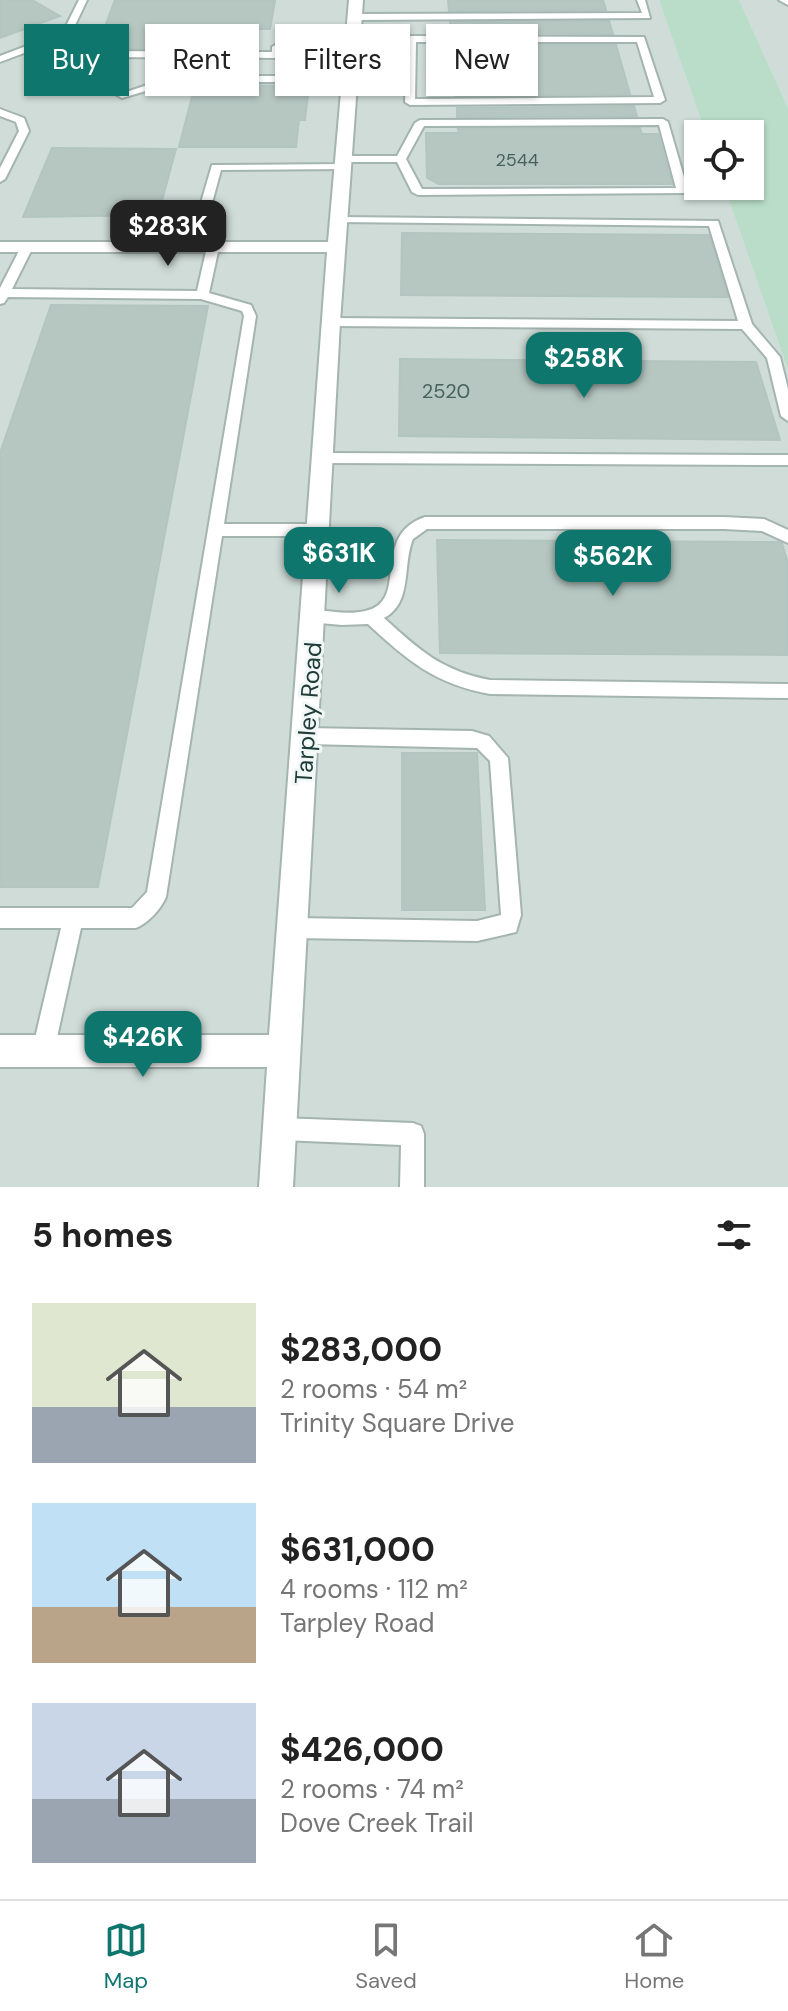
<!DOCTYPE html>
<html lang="en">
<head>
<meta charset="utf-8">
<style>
  body { margin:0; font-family:"DM Sans",sans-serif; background:#f6f6f6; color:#222; height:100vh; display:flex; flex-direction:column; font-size:30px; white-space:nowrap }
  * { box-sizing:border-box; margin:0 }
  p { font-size:26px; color:#767676 }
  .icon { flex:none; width:44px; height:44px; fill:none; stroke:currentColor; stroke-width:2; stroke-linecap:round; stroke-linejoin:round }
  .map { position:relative; height:1187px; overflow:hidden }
  .drawer { display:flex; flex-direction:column; background:#fff; flex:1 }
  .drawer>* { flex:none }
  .top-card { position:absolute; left:24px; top:24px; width:740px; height:72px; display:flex; gap:16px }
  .buttons { position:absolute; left:684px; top:120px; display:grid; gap:16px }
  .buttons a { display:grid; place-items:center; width:80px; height:80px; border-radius:0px; background:#fff; box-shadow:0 2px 6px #0004; font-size:40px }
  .price { position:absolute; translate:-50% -68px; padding:0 18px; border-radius:16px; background:#0f766e; color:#fff; font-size:26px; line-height:52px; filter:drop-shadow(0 2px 4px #0008) }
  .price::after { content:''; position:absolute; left:50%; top:48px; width:24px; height:18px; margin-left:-12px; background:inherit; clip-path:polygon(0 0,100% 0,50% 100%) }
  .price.on { background:#222; color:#fff }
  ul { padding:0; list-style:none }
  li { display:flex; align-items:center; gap:24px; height:200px; padding:0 32px }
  li span { display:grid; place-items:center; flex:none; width:224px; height:160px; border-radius:0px; color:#555 }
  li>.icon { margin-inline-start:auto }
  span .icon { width:96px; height:96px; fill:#fffc; stroke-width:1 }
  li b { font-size:34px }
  h2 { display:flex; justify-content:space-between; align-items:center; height:96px; padding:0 32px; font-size:34px }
  .pill { padding:0 28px; border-radius:0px; background:#fff; box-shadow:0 2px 6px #0004; font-size:28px; line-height:72px }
  .pill.on { background:#0f766e; color:#fff }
  .tabs { display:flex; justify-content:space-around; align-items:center; height:112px; border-top:2px solid #e0e0e0; background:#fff; font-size:22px; color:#767676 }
  .tabs a { display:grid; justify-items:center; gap:4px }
  .tabs .on { color:#0f766e }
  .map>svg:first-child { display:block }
</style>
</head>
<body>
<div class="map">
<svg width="788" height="1187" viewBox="0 0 788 1187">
  <rect width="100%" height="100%" fill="#e1ece8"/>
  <path fill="#cfdcd8" d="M 0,0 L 659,0 L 706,134 L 698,134 L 698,186 L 724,186 L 788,370 L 788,1187 L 0,1187 Z
    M 739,0 L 788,0 L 788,108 Z"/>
  <path fill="#b9ddc8" d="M 659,0 L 739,0 L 788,108 L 788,370 L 724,186 L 750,186 L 750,134 L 706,134 Z"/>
  <path fill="#b6c7c2" stroke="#b3c5c0" stroke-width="2" d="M 0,0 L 32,0 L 60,16 L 0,38 Z
    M 115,0 L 244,0 L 275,1 L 270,29 L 238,29 L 234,49 L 97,48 Z
    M 448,0 L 603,0 L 606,10 L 449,11 Z
    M 609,21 L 613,34 L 451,33 L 450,22 Z
    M 452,45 L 616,45 L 630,94 L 456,96 Z
    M 201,61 L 231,61 L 229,73 L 198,73 Z
    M 195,85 L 309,86 L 305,120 L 299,120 L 296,147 L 179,147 Z
    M 634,106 L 637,116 L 457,117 L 457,108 Z
    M 640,128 L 642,134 L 658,134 L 672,184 L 439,184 L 427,178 L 426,133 L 459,133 L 458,129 Z
    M 52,148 L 176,149 L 158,215 L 23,217 Z
    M 402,233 L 709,235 L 728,297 L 401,295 Z
    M 51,305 L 208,306 L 98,887 L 0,887 L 0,453 Z
    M 400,359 L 756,362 L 780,440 L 399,436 Z
    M 437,540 L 778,542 L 782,543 L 788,564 L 788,655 L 440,653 Z
    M 402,753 L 477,753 L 485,910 L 402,910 Z"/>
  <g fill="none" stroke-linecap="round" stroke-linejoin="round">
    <defs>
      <path id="service" d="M 79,0 L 87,0 L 70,36 L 0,62 L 0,56 L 63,32 Z
        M 637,0 L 645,0 L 650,18 L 355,20 L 351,17 L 355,14 L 642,13 Z
        M 779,0 L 788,0 L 788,5 Z
        M 411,36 L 644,37 L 665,100 L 660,103 L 410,105 L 405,102 L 406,51 L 282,50 L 282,55 L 277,58 L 105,57 L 100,54 L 105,51 L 272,52 L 272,47 L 277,44 L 406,45 L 406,39 ZM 416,42 L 637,42 L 654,97 L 415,99 Z
        M 175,76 L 349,76 L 354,79 L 349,82 L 176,82 L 122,98 L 117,95 Z
        M 0,109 L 24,118 L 29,131 L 5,179 L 0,182 L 0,168 L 19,131 L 16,122 L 0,116 Z
        M 663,119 L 668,122 L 688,191 L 686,193 L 418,195 L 412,192 L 397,162 L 343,162 L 338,159 L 343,156 L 397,156 L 415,123 L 420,120 ZM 659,125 L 676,188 L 422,189 L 406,159 L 424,126 Z
        M 343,164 L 347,165 L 347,169 L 221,170 L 200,247 L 194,251 L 188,247 L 212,165 Z
        M 339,217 L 718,221 L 752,324 L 780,357 L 788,389 L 788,421 L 781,416 L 767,358 L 742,329 L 330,326 L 324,322 L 330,318 L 738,321 L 709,226 L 335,222 L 333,220 Z
        M 27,243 L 33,247 L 12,289 L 197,291 L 207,247 L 209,245 L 217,245 L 219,247 L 209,293 L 251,305 L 256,316 L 224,524 L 319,524 L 327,530 L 319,536 L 222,536 L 166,897 C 161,909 148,923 136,928 L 81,928 L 54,1051 L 51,1059 L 43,1062 L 35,1059 L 32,1051 L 61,928 L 0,928 L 0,908 L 132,908 L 147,892 L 244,316 L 242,311 L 201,299 L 8,297 L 4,303 L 0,304 L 0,288 L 21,247 Z
        M 324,453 L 788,455 L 788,465 L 324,463 L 317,458 Z
        M 425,517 L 724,517 L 764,519 L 788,530 L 788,543 L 762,531 L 724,529 L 427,529 L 413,539 C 402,565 413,603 384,618 C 419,650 442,671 490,680 L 788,684 L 788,698 L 490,694 C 435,684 408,661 368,624 L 342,625 L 308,622 L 306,617 L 308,612 L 314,610 C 331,611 349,615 365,611 C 411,602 369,536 425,517 Z
        M 306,728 L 472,731 L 489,736 L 508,758 L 521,915 L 516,932 L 477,941 L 294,938 L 287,935 L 284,928 L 287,921 L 294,918 L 477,921 L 501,915 L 490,761 L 477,748 L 306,744 L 300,742 L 297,736 L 300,730 Z
        M 281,1118 L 413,1123 L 421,1126 L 424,1134 L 424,1187 L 400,1187 L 401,1145 L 281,1140 L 273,1137 L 270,1129 L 273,1121 Z"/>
      <path id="minor" d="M 349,0 L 363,0 L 340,322 L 293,1187 L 259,1187 L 267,1067 L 0,1067 L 0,1035 L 269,1035 L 327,252 L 0,252 L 0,242 L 328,242 Z"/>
    </defs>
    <use href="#service" stroke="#a4b4b0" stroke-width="4"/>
    <use href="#minor" stroke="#a4b4b0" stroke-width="4"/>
    <use href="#service" fill="#fff" fill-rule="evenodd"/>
    <use href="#minor" fill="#fff" fill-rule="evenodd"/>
  </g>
  <g text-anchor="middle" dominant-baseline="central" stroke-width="6" stroke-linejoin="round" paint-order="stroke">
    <g font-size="18" fill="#46605b">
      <text x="517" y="160">2544</text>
    </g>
    <g font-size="20" fill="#46605b">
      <text x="446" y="391">2520</text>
    </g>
    <g font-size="24" fill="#213d39" stroke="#f1f8f6">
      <text transform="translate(308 713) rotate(-86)">Tarpley Road</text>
    </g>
  </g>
</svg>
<div class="buttons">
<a><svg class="icon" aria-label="locate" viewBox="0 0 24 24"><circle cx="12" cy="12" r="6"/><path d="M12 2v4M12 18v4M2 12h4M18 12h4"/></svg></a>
</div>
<b class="price on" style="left:168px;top:268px">$283K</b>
<b class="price" style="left:584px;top:400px">$258K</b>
<b class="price" style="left:339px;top:595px">$631K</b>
<b class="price" style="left:613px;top:598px">$562K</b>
<b class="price" style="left:143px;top:1079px">$426K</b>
<div class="top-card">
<a class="pill on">Buy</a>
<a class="pill">Rent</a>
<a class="pill">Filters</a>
<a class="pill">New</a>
</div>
</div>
<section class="drawer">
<h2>5 homes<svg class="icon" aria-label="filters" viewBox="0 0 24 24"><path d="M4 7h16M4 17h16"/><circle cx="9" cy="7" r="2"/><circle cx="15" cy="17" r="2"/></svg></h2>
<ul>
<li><span style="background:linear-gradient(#dfe7d0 65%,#9aa5b1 0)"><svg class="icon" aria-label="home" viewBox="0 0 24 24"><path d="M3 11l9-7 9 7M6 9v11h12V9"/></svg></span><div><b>$283,000</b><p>2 rooms · 54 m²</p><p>Trinity Square Drive</p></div></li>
<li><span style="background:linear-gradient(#bfe0f5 65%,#b9a48a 0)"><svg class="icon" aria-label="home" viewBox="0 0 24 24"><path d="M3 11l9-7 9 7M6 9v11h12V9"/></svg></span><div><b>$631,000</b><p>4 rooms · 112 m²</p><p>Tarpley Road</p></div></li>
<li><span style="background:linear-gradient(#c9d6e8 60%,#9aa5b1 0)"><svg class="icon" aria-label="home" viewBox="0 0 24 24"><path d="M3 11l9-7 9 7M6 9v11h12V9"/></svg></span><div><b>$426,000</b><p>2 rooms · 74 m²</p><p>Dove Creek Trail</p></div></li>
</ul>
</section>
<nav class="tabs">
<a class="on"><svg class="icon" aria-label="map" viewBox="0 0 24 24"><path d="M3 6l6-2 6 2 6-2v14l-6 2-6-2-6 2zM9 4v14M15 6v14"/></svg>Map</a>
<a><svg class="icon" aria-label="saved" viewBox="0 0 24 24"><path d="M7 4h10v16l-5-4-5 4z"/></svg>Saved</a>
<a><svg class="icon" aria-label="home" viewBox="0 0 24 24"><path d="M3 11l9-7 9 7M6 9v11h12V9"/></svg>Home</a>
</nav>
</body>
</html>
